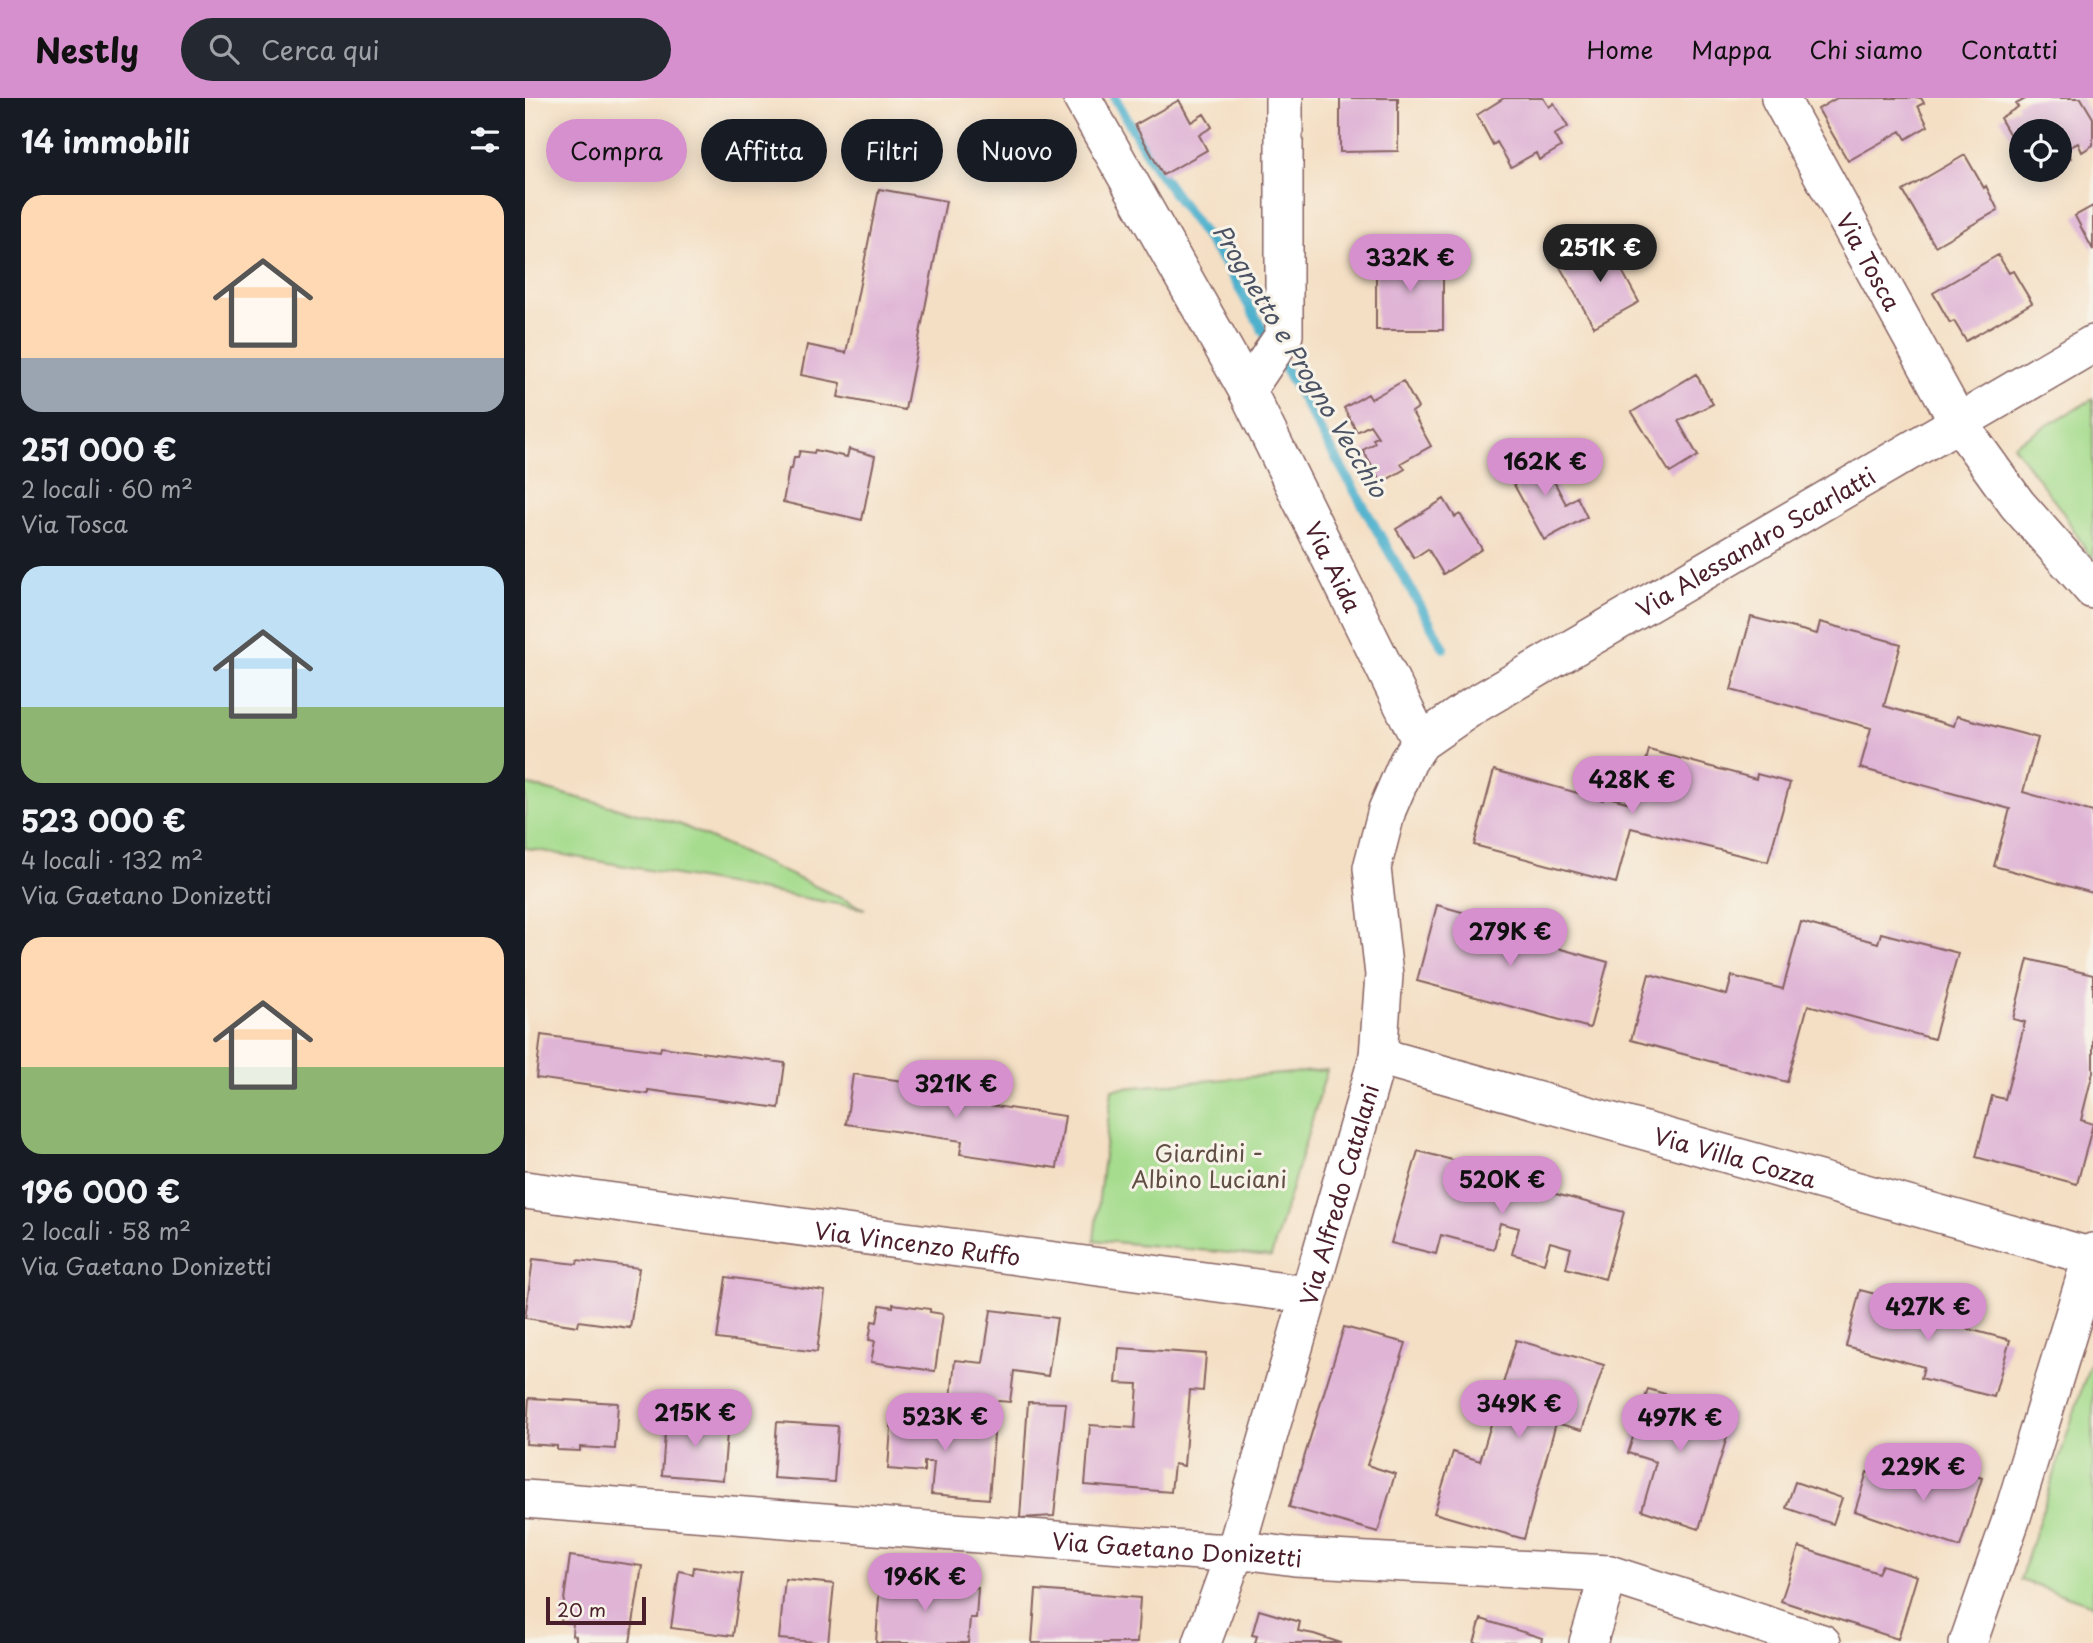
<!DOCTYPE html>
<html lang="it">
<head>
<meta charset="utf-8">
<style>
  body { margin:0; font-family:"Playpen Sans",sans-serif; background:#242831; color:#f1f3f6; height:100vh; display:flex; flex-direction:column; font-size:26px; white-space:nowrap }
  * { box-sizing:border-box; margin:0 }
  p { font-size:23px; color:#9ea1a6 }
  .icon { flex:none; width:38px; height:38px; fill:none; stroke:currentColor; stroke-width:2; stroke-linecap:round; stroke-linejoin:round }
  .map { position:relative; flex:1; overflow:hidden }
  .panel { display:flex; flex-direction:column; background:#171b24; width:525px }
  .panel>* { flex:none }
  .hud { position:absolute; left:21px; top:21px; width:665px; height:63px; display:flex; gap:14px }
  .buttons { position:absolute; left:1484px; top:21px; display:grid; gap:14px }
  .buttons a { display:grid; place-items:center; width:63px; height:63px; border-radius:50%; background:#171b24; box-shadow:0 4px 18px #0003; font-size:35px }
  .scale { position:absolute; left:21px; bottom:18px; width:100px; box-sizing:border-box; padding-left:7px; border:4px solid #4a1f2b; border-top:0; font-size:19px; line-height:24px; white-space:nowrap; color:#4a1f2b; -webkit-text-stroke:5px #f7f3e8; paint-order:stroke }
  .price { position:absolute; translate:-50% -60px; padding:0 16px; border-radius:24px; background:#d690ce; color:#111; font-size:23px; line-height:46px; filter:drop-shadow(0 2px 4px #0008) }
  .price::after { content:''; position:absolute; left:50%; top:42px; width:21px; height:16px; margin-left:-10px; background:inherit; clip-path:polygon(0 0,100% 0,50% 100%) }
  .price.active { background:#222; color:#fff }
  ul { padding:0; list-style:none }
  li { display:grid; align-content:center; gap:14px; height:371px; padding:0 21px }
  li span { display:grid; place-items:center; height:217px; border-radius:21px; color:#555 }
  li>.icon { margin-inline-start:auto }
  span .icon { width:126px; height:126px; fill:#fffc; stroke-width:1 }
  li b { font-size:30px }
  h2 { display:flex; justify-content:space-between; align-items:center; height:84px; padding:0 21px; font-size:30px }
  .tag { padding:0 24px; border-radius:32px; background:#171b24; box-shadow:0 4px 18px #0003; font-size:24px; line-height:63px }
  .tag.active { background:#d690ce; color:#111 }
  header { display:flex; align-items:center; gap:42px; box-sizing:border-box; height:98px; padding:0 35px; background:#d690ce; color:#111 }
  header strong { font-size:33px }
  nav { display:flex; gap:38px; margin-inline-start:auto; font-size:24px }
  .search { width:490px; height:63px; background:#242831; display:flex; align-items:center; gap:18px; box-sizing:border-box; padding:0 24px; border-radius:38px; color:#9ea1a6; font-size:26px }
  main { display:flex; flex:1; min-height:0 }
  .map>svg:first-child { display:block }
</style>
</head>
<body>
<header>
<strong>Nestly</strong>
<div class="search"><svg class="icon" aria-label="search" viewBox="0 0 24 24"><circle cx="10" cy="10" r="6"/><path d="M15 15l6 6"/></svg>Cerca qui</div>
<nav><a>Home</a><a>Mappa</a><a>Chi siamo</a><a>Contatti</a></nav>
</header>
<main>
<section class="panel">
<h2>14 immobili<svg class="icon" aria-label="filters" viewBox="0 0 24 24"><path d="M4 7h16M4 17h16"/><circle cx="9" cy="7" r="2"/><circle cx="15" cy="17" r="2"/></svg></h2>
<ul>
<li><span style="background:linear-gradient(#ffd9b3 75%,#9aa5b1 0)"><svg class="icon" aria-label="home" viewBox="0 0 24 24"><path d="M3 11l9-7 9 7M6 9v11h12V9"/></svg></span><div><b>251 000 €</b><p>2 locali · 60 m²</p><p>Via Tosca</p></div></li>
<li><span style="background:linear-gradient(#bfe0f5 65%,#8fb573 0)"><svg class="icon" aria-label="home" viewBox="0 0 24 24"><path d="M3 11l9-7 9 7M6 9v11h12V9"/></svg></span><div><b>523 000 €</b><p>4 locali · 132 m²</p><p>Via Gaetano Donizetti</p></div></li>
<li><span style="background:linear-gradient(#ffd9b3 60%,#8fb573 0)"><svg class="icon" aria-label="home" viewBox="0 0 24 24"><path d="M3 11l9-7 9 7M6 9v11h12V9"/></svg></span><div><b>196 000 €</b><p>2 locali · 58 m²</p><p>Via Gaetano Donizetti</p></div></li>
</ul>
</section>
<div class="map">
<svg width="1568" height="1545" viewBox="0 0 1568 1545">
  <rect width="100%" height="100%" fill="#f7f3e8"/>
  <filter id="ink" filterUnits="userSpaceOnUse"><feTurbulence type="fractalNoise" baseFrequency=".0143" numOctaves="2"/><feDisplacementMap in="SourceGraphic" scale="14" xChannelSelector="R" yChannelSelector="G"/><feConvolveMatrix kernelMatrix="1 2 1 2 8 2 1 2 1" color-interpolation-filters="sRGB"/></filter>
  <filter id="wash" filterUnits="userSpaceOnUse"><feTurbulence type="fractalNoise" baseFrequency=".00686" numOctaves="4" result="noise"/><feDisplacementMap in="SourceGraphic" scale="28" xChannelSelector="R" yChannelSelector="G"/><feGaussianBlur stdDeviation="1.57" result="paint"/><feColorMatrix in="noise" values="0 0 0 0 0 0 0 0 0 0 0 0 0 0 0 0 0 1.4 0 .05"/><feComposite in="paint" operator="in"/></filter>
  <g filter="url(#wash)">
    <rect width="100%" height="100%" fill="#f4dfc4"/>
    <path fill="#a5dc8d" stroke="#787e5c" stroke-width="2" d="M 1568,301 L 1568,463 L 1537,413 L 1488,347 Z
      M 0,686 L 154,726 L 340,811 L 0,750 Z
      M 802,972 L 746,1159 L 569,1142 L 587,991 Z
      M 1568,1256 L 1568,1507 L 1495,1482 Z"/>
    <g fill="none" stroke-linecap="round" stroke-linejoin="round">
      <path stroke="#4eb1cd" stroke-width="10" d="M 590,0 L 626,63 L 703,170 L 745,245
        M 753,258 L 919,550"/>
    </g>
    <g id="blocks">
      <path fill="#dfb4d5" d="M 815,0 L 873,0 L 873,53 L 815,54 Z
        M 979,0 L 1018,0 L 1024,9 L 1029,5 L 1043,29 L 1029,37 L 1036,49 L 1014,62 L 1011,55 L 986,69 L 972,44 L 968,47 L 952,17 Z
        M 1312,0 L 1396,0 L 1399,5 L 1393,8 L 1403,28 L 1381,41 L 1376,33 L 1323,63 L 1293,11 Z
        M 1502,0 L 1556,0 L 1568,20 L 1568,47 L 1557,54 L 1553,45 L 1541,51 L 1546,60 L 1535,67 L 1535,33 L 1496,33 L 1496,49 L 1493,51 L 1475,20 L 1493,9 L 1491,6 Z
        M 654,2 L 666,24 L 679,16 L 687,29 L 674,37 L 682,52 L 638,77 L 610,27 Z
        M 1440,57 L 1459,90 L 1461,88 L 1473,112 L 1410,148 L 1378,93 Z
        M 354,91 L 421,103 L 380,312 L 313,299 L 316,285 L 276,277 L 282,247 L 321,255 Z
        M 1568,108 L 1568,152 L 1550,118 Z
        M 1081,143 L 1114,204 L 1069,229 L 1035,169 Z
        M 1473,157 L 1484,175 L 1488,173 L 1507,205 L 1441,243 L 1429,223 L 1425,225 L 1408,195 Z
        M 851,161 L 918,161 L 918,232 L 851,232 Z
        M 1171,276 L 1188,306 L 1153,323 L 1173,358 L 1145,375 L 1107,314 Z
        M 878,283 L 893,310 L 887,314 L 906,348 L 876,365 L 880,371 L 856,385 L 838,352 L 850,345 L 848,341 L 853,339 L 845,327 L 832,334 L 819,310 L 843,296 L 846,301 Z
        M 324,351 L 350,358 L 337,422 L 258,404 L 264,371 L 267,371 L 269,359 L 273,359 L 275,353 L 289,355 L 290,352 L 322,359 Z
        M 1015,357 L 1041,406 L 1052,399 L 1062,419 L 1019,442 L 982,374 Z
        M 919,401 L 930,419 L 935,416 L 957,451 L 918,476 L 903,451 L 889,460 L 871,431 Z
        M 1226,519 L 1292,536 L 1295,524 L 1376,546 L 1359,608 L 1429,628 L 1432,618 L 1513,640 L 1498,694 L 1568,714 L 1568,795 L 1469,768 L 1485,711 L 1335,670 L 1346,630 L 1206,592 Z
        M 1124,652 L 1231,681 L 1232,676 L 1265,685 L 1243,764 L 1106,730 L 1091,785 L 949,747 L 969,672 L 1078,702 L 1079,698 L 1109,706 Z
        M 912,807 L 998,831 L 996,840 L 1083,864 L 1065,930 L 892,883 Z
        M 1276,824 L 1353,845 L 1356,835 L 1433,855 L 1409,941 L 1283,907 L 1262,984 L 1106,942 L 1124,876 L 1202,897 L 1207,878 L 1258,891 Z
        M 1503,861 L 1568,877 L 1568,974 L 1556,1022 L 1568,1026 L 1552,1086 L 1451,1059 L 1467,998 L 1480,1001 L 1500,924 L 1488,921 Z
        M 16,937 L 135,953 L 136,949 L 260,965 L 254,1010 L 123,992 L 123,996 L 11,980 Z
        M 328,976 L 443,992 L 441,1004 L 540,1018 L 532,1070 L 435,1056 L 437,1043 L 321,1026 Z
        M 893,1053 L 954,1069 L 953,1076 L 986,1084 L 984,1092 L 1006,1098 L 1008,1090 L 1099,1114 L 1080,1181 L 1041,1170 L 1046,1150 L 1025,1144 L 1019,1165 L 987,1156 L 994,1130 L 975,1125 L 969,1151 L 916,1137 L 911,1156 L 866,1145 Z
        M 8,1161 L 52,1166 L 53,1162 L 114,1170 L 105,1230 L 54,1223 L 53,1228 L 0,1220 Z
        M 201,1179 L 300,1193 L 292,1254 L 192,1241 Z
        M 1335,1192 L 1411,1212 L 1409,1222 L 1485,1242 L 1469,1299 L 1396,1280 L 1399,1269 L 1321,1248 Z
        M 368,1206 L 405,1211 L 405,1214 L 418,1216 L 410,1273 L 346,1264 L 350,1243 L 344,1242 L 347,1223 L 352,1224 L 355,1207 L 368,1209 Z
        M 466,1212 L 532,1220 L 523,1278 L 489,1273 L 485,1304 L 426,1299 L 430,1262 L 458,1265 Z
        M 819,1229 L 881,1245 L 842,1367 L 870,1376 L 853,1434 L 764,1409 Z
        M 991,1242 L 1079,1267 L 1057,1332 L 1031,1325 L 999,1441 L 909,1415 L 928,1354 L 955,1363 Z
        M 594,1250 L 681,1256 L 678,1293 L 665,1292 L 659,1368 L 649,1366 L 646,1394 L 560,1387 L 565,1327 L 610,1330 L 613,1286 L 591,1285 Z
        M 1123,1291 L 1209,1316 L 1174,1431 L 1117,1412 L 1131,1364 L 1103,1355 Z
        M 4,1300 L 93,1305 L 90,1351 L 55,1349 L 55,1353 L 32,1352 L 32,1348 L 1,1346 Z
        M 503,1304 L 541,1305 L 529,1418 L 495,1420 Z
        M 367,1316 L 470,1324 L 464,1401 L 406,1396 L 409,1364 L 399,1364 L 399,1374 L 363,1371 Z
        M 141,1321 L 203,1324 L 198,1382 L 137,1377 Z
        M 252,1324 L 313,1328 L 309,1384 L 248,1380 Z
        M 1401,1369 L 1429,1374 L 1431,1371 L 1457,1380 L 1435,1449 L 1330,1413 L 1342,1374 L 1394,1390 Z
        M 1270,1384 L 1317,1400 L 1308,1426 L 1261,1410 Z
        M 1274,1449 L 1353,1475 L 1357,1467 L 1392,1478 L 1373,1541 L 1256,1503 Z
        M 45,1458 L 117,1468 L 105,1545 L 51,1545 L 51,1538 L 47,1537 L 48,1525 L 36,1524 Z
        M 169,1469 L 217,1476 L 208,1538 L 146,1530 L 154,1473 L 168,1476 Z
        M 260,1481 L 309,1486 L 303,1545 L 254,1541 Z
        M 355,1483 L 453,1490 L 451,1520 L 445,1520 L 443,1545 L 351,1545 Z
        M 511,1492 L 615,1500 L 612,1545 L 507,1545 Z
        M 734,1512 L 775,1524 L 773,1533 L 789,1536 L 816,1545 L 730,1545 L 732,1538 L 727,1537 Z
        M 956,1521 L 1017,1540 L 1016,1545 L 949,1545 Z"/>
    </g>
  </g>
  <g filter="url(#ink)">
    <use href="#blocks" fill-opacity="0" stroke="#866261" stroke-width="2"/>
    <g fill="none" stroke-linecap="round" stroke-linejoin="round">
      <defs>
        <g id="street">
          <path id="s1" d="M 557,0 L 722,292 L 896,644"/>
          <path id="s2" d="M 1255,0 L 1433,324 L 1492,406 L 1568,492"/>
          <path d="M 722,292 L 759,237 L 759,0"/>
          <path id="s3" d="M 853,958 L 1568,1159"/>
          <path id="s4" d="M 0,1092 L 783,1197"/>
          <path id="s5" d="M 0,1401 L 687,1454 L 733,1454 L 770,1459 L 1084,1476 L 1297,1545"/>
          <path id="s6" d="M 677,1545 L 710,1454 L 853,958 L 859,877 L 847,770 L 862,712 L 883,663 L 896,644 L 948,608 L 1568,246"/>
          <path d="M 1063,1545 L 1084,1476"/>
          <path d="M 1443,1545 L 1486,1422 L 1568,1154"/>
        </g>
      </defs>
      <use href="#street" stroke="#866261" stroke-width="40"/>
      <use href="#street" stroke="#fff" stroke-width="37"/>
    </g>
  </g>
  <g text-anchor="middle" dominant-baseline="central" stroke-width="6" stroke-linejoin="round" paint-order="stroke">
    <g font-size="23" fill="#4a1f2b" stroke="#f7f3e8">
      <text stroke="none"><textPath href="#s2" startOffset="186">Via Tosca</textPath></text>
      <text stroke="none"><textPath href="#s6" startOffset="1328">Via Alessandro Scarlatti</textPath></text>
      <text stroke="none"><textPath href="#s1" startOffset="532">Via Aida</textPath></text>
      <text stroke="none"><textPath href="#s3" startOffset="371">Via Villa Cozza</textPath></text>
      <text stroke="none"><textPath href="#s6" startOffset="469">Via Alfredo Catalani</textPath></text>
      <text stroke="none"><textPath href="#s4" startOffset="396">Via Vincenzo Ruffo</textPath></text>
      <text stroke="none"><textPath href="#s5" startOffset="654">Via Gaetano Donizetti</textPath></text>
    </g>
    <g font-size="23" fill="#614e44" stroke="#f7f3e8">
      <text x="684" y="1054">Giardini -<tspan x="684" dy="26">Albino Luciani</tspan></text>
    </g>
    <g font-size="24" font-style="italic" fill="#4b5264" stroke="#f7f3e8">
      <text transform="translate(776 262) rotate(59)">Prognetto e Progno Vecchio</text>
    </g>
  </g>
</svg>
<div class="buttons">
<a><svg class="icon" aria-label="locate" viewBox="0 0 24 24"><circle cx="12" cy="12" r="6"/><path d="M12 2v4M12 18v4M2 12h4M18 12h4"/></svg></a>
</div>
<div class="scale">20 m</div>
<b class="price active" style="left:1075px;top:186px">251K €</b>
<b class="price" style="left:885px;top:196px">332K €</b>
<b class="price" style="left:1020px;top:400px">162K €</b>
<b class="price" style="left:1107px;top:718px">428K €</b>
<b class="price" style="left:985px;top:870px">279K €</b>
<b class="price" style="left:431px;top:1022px">321K €</b>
<b class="price" style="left:977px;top:1118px">520K €</b>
<b class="price" style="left:1403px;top:1245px">427K €</b>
<b class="price" style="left:994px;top:1342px">349K €</b>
<b class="price" style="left:170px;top:1351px">215K €</b>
<b class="price" style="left:420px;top:1355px">523K €</b>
<b class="price" style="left:1155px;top:1356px">497K €</b>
<b class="price" style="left:1398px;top:1405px">229K €</b>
<b class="price" style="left:400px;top:1515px">196K €</b>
<div class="hud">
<a class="tag active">Compra</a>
<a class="tag">Affitta</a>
<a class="tag">Filtri</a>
<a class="tag">Nuovo</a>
</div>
</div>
</main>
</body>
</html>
